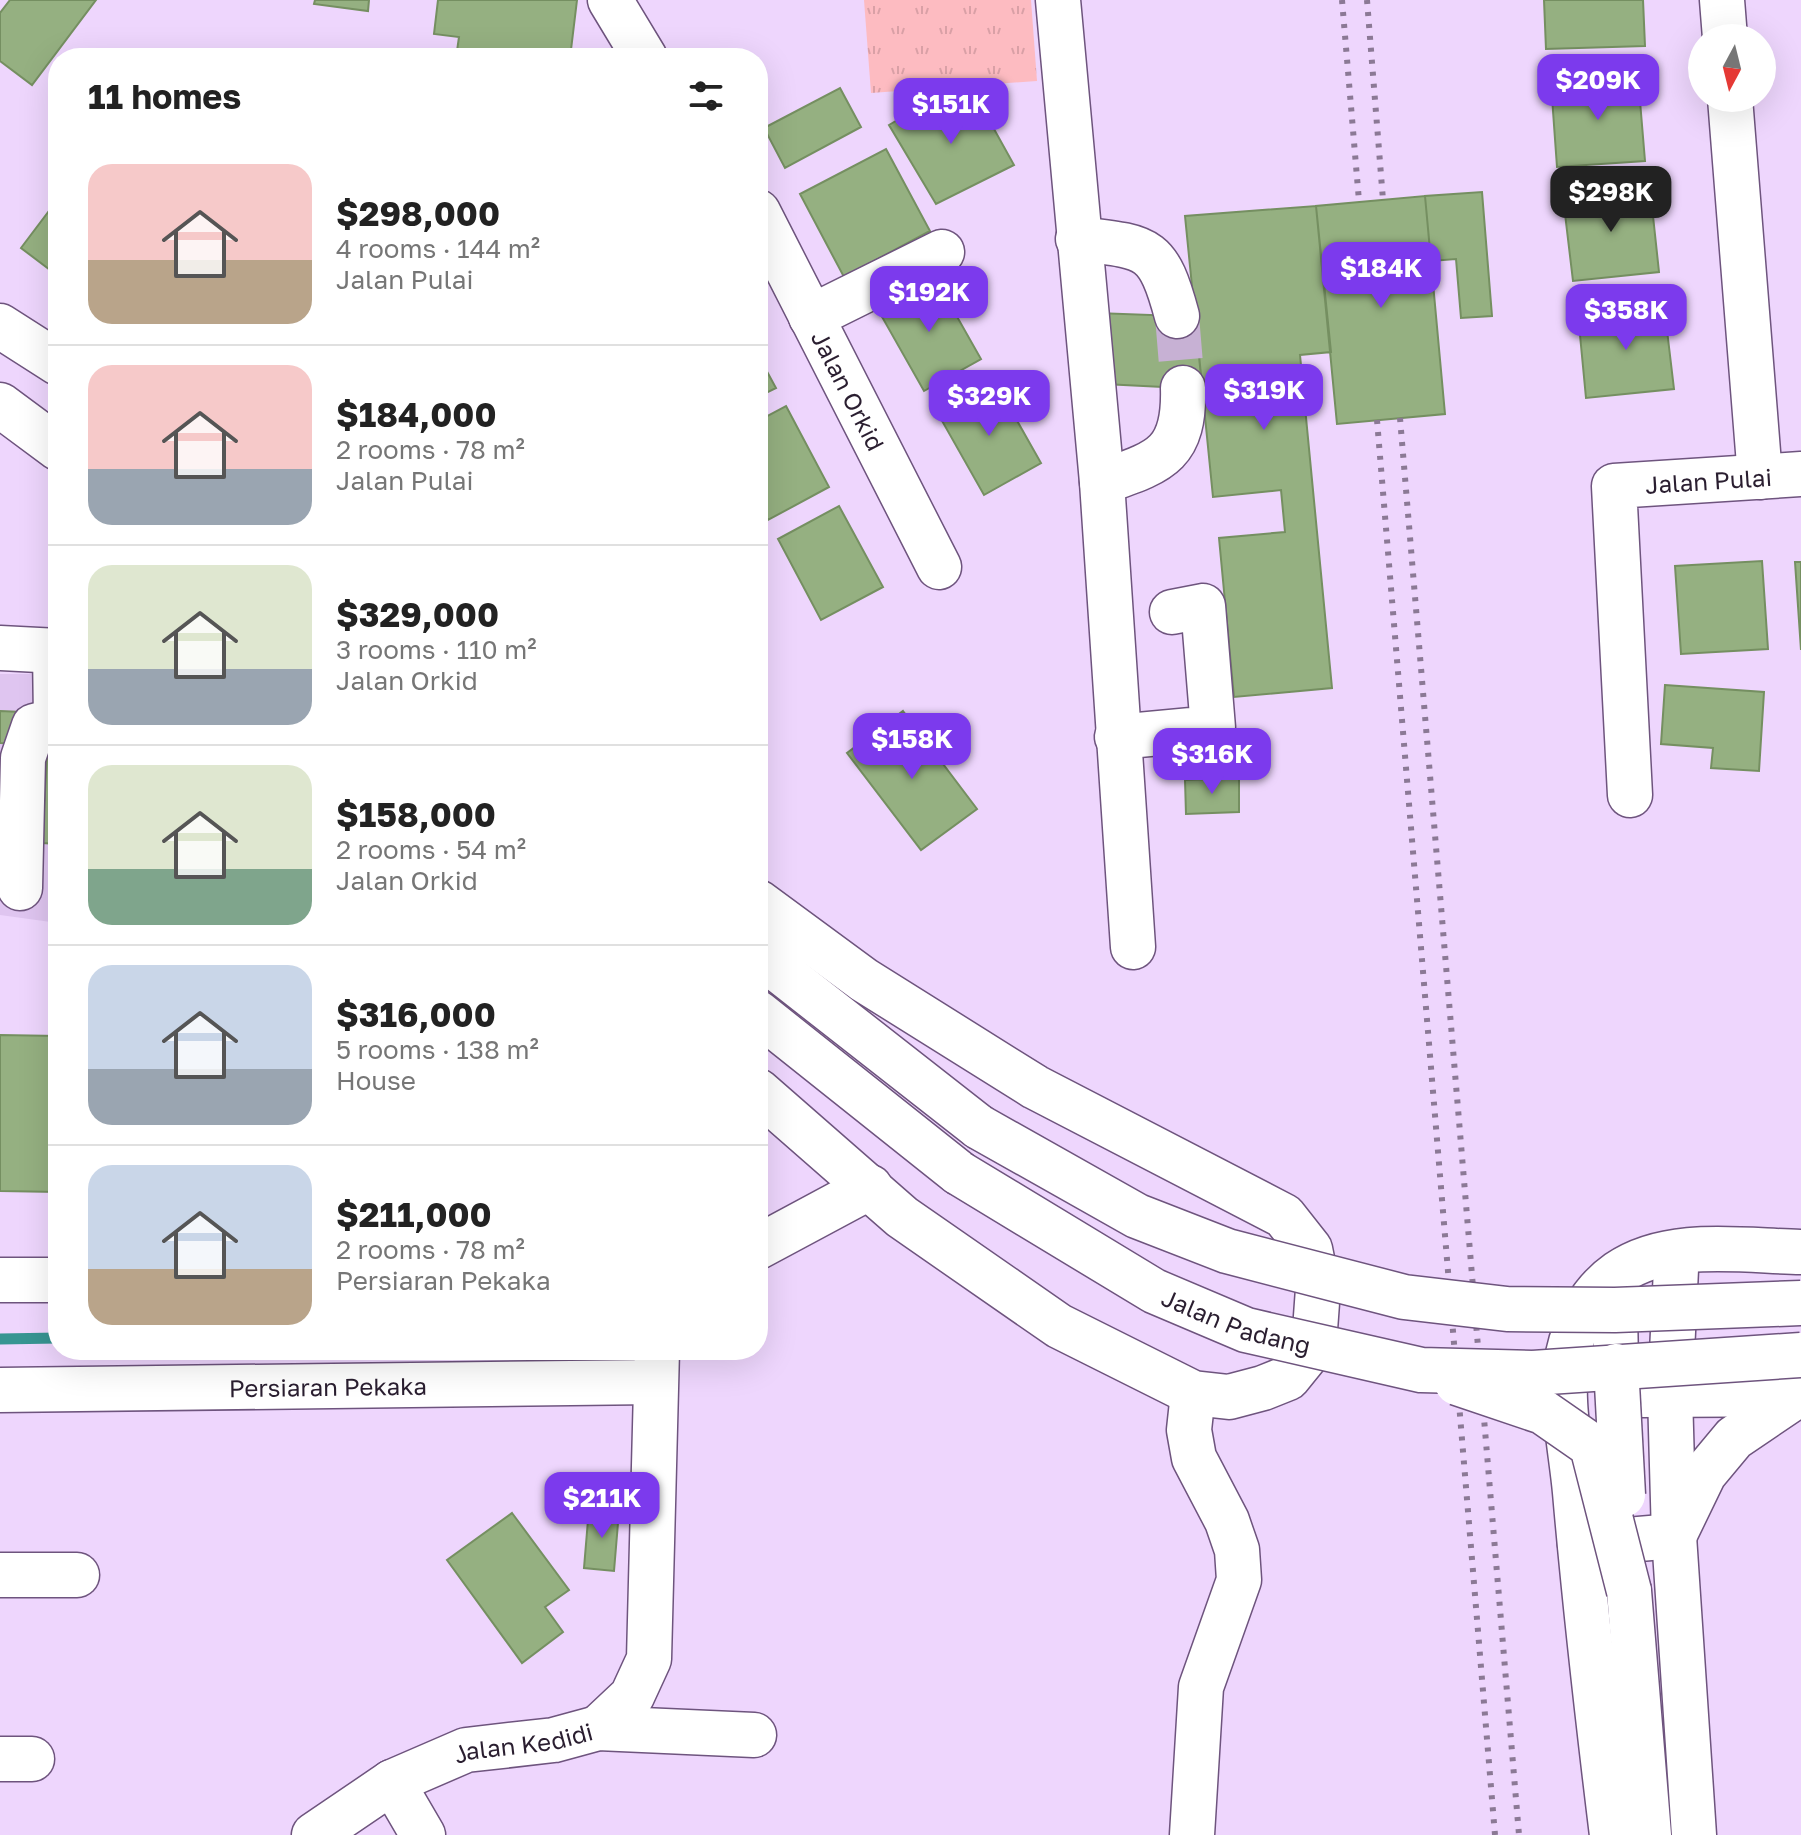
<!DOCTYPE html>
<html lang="en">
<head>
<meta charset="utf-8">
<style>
  body { margin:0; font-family:"Golos Text",sans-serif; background:#f2f2f2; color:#222; height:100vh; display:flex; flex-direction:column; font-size:30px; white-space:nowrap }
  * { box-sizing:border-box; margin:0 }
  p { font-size:26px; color:#767676 }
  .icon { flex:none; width:44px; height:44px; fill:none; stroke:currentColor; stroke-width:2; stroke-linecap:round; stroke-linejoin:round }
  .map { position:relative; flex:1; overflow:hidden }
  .side { position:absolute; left:48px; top:48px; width:720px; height:1312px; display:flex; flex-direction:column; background:#fff; border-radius:32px; box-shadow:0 8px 32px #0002 }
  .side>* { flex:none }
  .needle { width:52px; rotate:187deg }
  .buttons { position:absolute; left:1688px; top:24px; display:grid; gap:16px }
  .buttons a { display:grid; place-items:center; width:88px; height:88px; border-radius:50%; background:#fff; box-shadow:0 8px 32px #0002; font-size:40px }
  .price { position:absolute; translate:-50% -68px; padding:0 18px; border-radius:16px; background:#7c3aed; color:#fff; font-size:26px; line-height:52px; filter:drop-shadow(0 2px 4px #0008) }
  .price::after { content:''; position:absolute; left:50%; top:48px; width:24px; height:18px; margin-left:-12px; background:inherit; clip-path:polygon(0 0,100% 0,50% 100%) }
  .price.current { background:#222; color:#fff }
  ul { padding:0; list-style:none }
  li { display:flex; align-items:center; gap:24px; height:200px; padding:0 40px }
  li+li { border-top:2px solid #e0e0e0 }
  li span { display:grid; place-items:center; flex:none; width:224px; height:160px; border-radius:24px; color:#555 }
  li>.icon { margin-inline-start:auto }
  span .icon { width:96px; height:96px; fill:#fffc; stroke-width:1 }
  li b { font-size:34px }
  h2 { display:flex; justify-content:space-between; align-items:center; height:96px; padding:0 40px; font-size:34px }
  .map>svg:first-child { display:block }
</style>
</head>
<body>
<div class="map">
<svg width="1801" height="1835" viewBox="0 0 1801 1835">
  <defs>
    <pattern id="grass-tufts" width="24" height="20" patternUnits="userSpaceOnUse" patternTransform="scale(2)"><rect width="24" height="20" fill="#fdbbc1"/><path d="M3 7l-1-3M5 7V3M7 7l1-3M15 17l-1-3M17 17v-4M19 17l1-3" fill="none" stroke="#d9a0a6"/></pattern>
  </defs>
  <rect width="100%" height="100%" fill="#eed6fd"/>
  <path fill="#dfc5f0" d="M 0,674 L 58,674 L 58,923 L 0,915 Z"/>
  <path fill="url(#grass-tufts)" d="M 864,0 L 1031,0 L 1037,81 L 871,93 Z"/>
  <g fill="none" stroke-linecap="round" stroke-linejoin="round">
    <path stroke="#379592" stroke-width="11" d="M 0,1339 L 58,1338"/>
  </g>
  <path fill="#95b081" stroke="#758f61" stroke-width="2" d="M 10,0 L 96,0 L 32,85 L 0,61 L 0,13 Z
    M 315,0 L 369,0 L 368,11 L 314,4 Z
    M 438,0 L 577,0 L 570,58 L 456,58 L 459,37 L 434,34 Z
    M 1544,0 L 1643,0 L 1645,46 L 1546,49 Z
    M 1638,77 L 1645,161 L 1557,167 L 1551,83 Z
    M 840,88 L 861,127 L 785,168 L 764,128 Z
    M 928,102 L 979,102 L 1014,165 L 936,204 L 889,125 Z
    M 886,149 L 930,231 L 844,277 L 800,194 Z
    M 1650,188 L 1659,272 L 1573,281 L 1563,197 Z
    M 1482,192 L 1492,316 L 1461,318 L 1456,259 L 1431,261 L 1425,196 Z
    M 1425,196 L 1445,414 L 1337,424 L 1316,206 Z
    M 58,199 L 58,276 L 21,248 Z
    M 1316,206 L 1331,352 L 1300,355 L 1332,688 L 1234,697 L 1219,538 L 1285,532 L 1281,490 L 1213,497 L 1185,216 Z
    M 934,276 L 981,359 L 924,391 L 877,308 Z
    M 1194,303 L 1201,375 L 1183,388 L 1104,384 L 1097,313 L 1177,316 Z
    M 1664,305 L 1674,389 L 1586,398 L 1578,314 Z
    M 758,355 L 776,388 L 758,397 Z
    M 994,380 L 1041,463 L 984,495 L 937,412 Z
    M 786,406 L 829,487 L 768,520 L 758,502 L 758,421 Z
    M 839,506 L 883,587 L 821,620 L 778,539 Z
    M 1762,561 L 1768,649 L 1681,654 L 1675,566 Z
    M 1795,562 L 1801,562 L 1801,650 Z
    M 1665,685 L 1764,692 L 1759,771 L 1711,768 L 1713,748 L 1661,744 Z
    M 0,711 L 22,712 L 20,744 L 0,743 Z
    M 903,711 L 977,809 L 921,850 L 847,753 Z
    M 47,758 L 58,759 L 58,844 L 42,843 Z
    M 1239,778 L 1239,812 L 1186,814 L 1185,780 Z
    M 0,1035 L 58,1036 L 58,1192 L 0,1191 Z
    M 589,1508 L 619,1511 L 614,1571 L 584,1568 Z
    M 512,1513 L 569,1590 L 545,1607 L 563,1632 L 522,1663 L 447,1560 Z"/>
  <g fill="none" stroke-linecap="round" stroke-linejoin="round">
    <path stroke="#c7b1d4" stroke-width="44" stroke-dasharray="44 22" stroke-linecap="butt" d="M 1177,316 L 1183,388"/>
    <defs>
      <g id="minor">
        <path d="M 610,0 L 645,58"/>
        <path d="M 1058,0 L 1102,482 L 1133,947"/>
        <path d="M 1722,0 L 1725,38"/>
        <path d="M 1730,98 L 1760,477"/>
        <path id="s1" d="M 758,212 L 939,567"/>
        <path d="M 1078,239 C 1148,247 1158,245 1177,316"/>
        <path d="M 811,317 L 942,252"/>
        <path d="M 0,326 L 58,363"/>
        <path d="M 0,405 L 58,448"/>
        <path d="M 1102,482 C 1159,462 1185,456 1183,388"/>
        <path d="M 0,648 L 58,651"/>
        <path d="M 55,650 L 56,720"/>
        <path d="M 1117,737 L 1213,728 L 1203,606 L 1172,612"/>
        <path id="s2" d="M 1630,795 L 1614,486 L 1801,474"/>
        <path d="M 20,888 L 23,758 L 34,726 L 58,720"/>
        <path d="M 758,902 L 864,980 L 1035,1087 L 1284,1216 L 1310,1249 L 1318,1289 L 1315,1330 L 1305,1357 L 1288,1378 L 1263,1388 L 1229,1397 L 1193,1393 L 1059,1326 L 902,1217 L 758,1091"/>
        <path d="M 758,954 L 979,1127"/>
        <path d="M 758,1013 L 959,1173"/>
        <path d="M 758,1247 L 870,1187"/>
        <path d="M 1676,1269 L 1670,1394 L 1674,1536 L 1694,1835"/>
        <path d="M 0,1280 L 58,1280"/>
        <path d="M 1615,1310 L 1616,1366"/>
        <path id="s3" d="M 0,1390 L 655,1382"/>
        <path d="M 1639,1395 L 1801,1394"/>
        <path d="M 1580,1544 L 1674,1536 L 1704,1474 L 1734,1438 L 1799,1394"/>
        <path d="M 0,1575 L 77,1575"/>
        <path d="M 1629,1591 L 1649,1835"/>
        <path d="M 598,1728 L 632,1696 L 649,1659 L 657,1350"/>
        <path d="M 0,1759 L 32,1759"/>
        <path d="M 392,1782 L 423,1835"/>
        <path id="s4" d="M 314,1835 L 392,1782 L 466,1750 L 554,1740 L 598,1728 L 754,1735"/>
        <path d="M 1192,1835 L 1201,1687 L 1239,1580 L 1237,1550 L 1227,1521 L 1194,1458 L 1189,1430 L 1193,1393"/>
        <path d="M 1612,1835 C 1598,1721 1585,1607 1575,1492 C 1571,1448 1559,1397 1568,1354 C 1575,1322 1591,1292 1618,1273 C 1669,1238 1743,1251 1801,1252"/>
      </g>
    </defs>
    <use href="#minor" stroke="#6e547e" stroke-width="47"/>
    <use href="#minor" stroke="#fff" stroke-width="44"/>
    <path stroke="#8b7995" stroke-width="6" stroke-dasharray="4 8" stroke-linecap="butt" d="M 1342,0 L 1359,201
      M 1367,0 L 1383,200
      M 1400,418 L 1519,1835
      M 1377,420 L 1495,1835"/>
    <defs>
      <g id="minor-bridge">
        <path d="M 979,1127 L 1137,1216 L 1227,1251 L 1404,1297 L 1507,1309 L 1615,1310 L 1801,1303"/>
        <path id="s5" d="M 959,1173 L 1154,1291 L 1246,1330 L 1421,1370 L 1533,1373 L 1801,1355"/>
        <path d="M 1616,1366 L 1623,1495"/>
        <path d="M 1457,1383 L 1543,1412 L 1592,1446 L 1629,1591"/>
      </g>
    </defs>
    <use href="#minor-bridge" stroke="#6e547e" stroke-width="47" stroke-linecap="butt"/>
    <use href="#minor-bridge" stroke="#fff" stroke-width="44"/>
  </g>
  <g text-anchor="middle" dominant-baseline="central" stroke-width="7" stroke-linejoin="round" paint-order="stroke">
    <g font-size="24" fill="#2a1e30" stroke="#f4e8fc">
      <text stroke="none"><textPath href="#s1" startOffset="200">Jalan Orkid</textPath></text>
      <text stroke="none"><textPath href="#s2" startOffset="404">Jalan Pulai</textPath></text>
      <text stroke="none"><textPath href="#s5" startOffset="316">Jalan Padang</textPath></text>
      <text stroke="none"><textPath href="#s3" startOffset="328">Persiaran Pekaka</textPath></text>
      <text stroke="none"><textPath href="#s4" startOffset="232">Jalan Kedidi</textPath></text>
    </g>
  </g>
</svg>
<div class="buttons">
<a><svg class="needle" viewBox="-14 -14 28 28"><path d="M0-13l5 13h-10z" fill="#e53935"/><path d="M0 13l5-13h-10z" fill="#767676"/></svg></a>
</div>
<b class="price" style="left:1598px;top:122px">$209K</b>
<b class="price" style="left:951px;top:146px">$151K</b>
<b class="price current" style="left:1611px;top:234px">$298K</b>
<b class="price" style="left:1381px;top:310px">$184K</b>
<b class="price" style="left:929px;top:334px">$192K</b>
<b class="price" style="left:1626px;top:352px">$358K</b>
<b class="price" style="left:1264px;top:432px">$319K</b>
<b class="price" style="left:989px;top:438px">$329K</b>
<b class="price" style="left:912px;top:781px">$158K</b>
<b class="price" style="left:1212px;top:796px">$316K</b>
<b class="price" style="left:602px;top:1540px">$211K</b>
<section class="side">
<h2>11 homes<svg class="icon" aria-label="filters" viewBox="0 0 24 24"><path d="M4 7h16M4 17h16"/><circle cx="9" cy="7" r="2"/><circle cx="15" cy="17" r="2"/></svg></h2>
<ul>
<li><span style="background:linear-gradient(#f6c9c9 60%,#b9a48a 0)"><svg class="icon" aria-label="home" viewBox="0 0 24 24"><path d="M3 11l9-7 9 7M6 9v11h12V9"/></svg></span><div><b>$298,000</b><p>4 rooms · 144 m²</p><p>Jalan Pulai</p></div></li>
<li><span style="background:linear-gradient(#f6c9c9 65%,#9aa5b1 0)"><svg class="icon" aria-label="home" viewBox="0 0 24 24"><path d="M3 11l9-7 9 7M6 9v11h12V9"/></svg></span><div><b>$184,000</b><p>2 rooms · 78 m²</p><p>Jalan Pulai</p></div></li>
<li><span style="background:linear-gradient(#dfe7d0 65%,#9aa5b1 0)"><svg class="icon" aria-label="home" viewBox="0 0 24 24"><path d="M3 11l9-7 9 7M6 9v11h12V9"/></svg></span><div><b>$329,000</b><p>3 rooms · 110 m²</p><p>Jalan Orkid</p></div></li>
<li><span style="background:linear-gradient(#dfe7d0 65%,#7fa58c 0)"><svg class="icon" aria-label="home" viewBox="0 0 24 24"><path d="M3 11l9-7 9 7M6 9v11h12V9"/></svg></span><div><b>$158,000</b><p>2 rooms · 54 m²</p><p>Jalan Orkid</p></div></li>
<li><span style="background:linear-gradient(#c9d6e8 65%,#9aa5b1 0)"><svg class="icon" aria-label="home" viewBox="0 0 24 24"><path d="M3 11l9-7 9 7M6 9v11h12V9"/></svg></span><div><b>$316,000</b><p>5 rooms · 138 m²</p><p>House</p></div></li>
<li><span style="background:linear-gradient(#c9d6e8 65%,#b9a48a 0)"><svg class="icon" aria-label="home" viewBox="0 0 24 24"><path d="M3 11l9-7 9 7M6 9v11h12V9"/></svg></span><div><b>$211,000</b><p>2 rooms · 78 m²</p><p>Persiaran Pekaka</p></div></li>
</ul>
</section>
</div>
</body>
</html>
